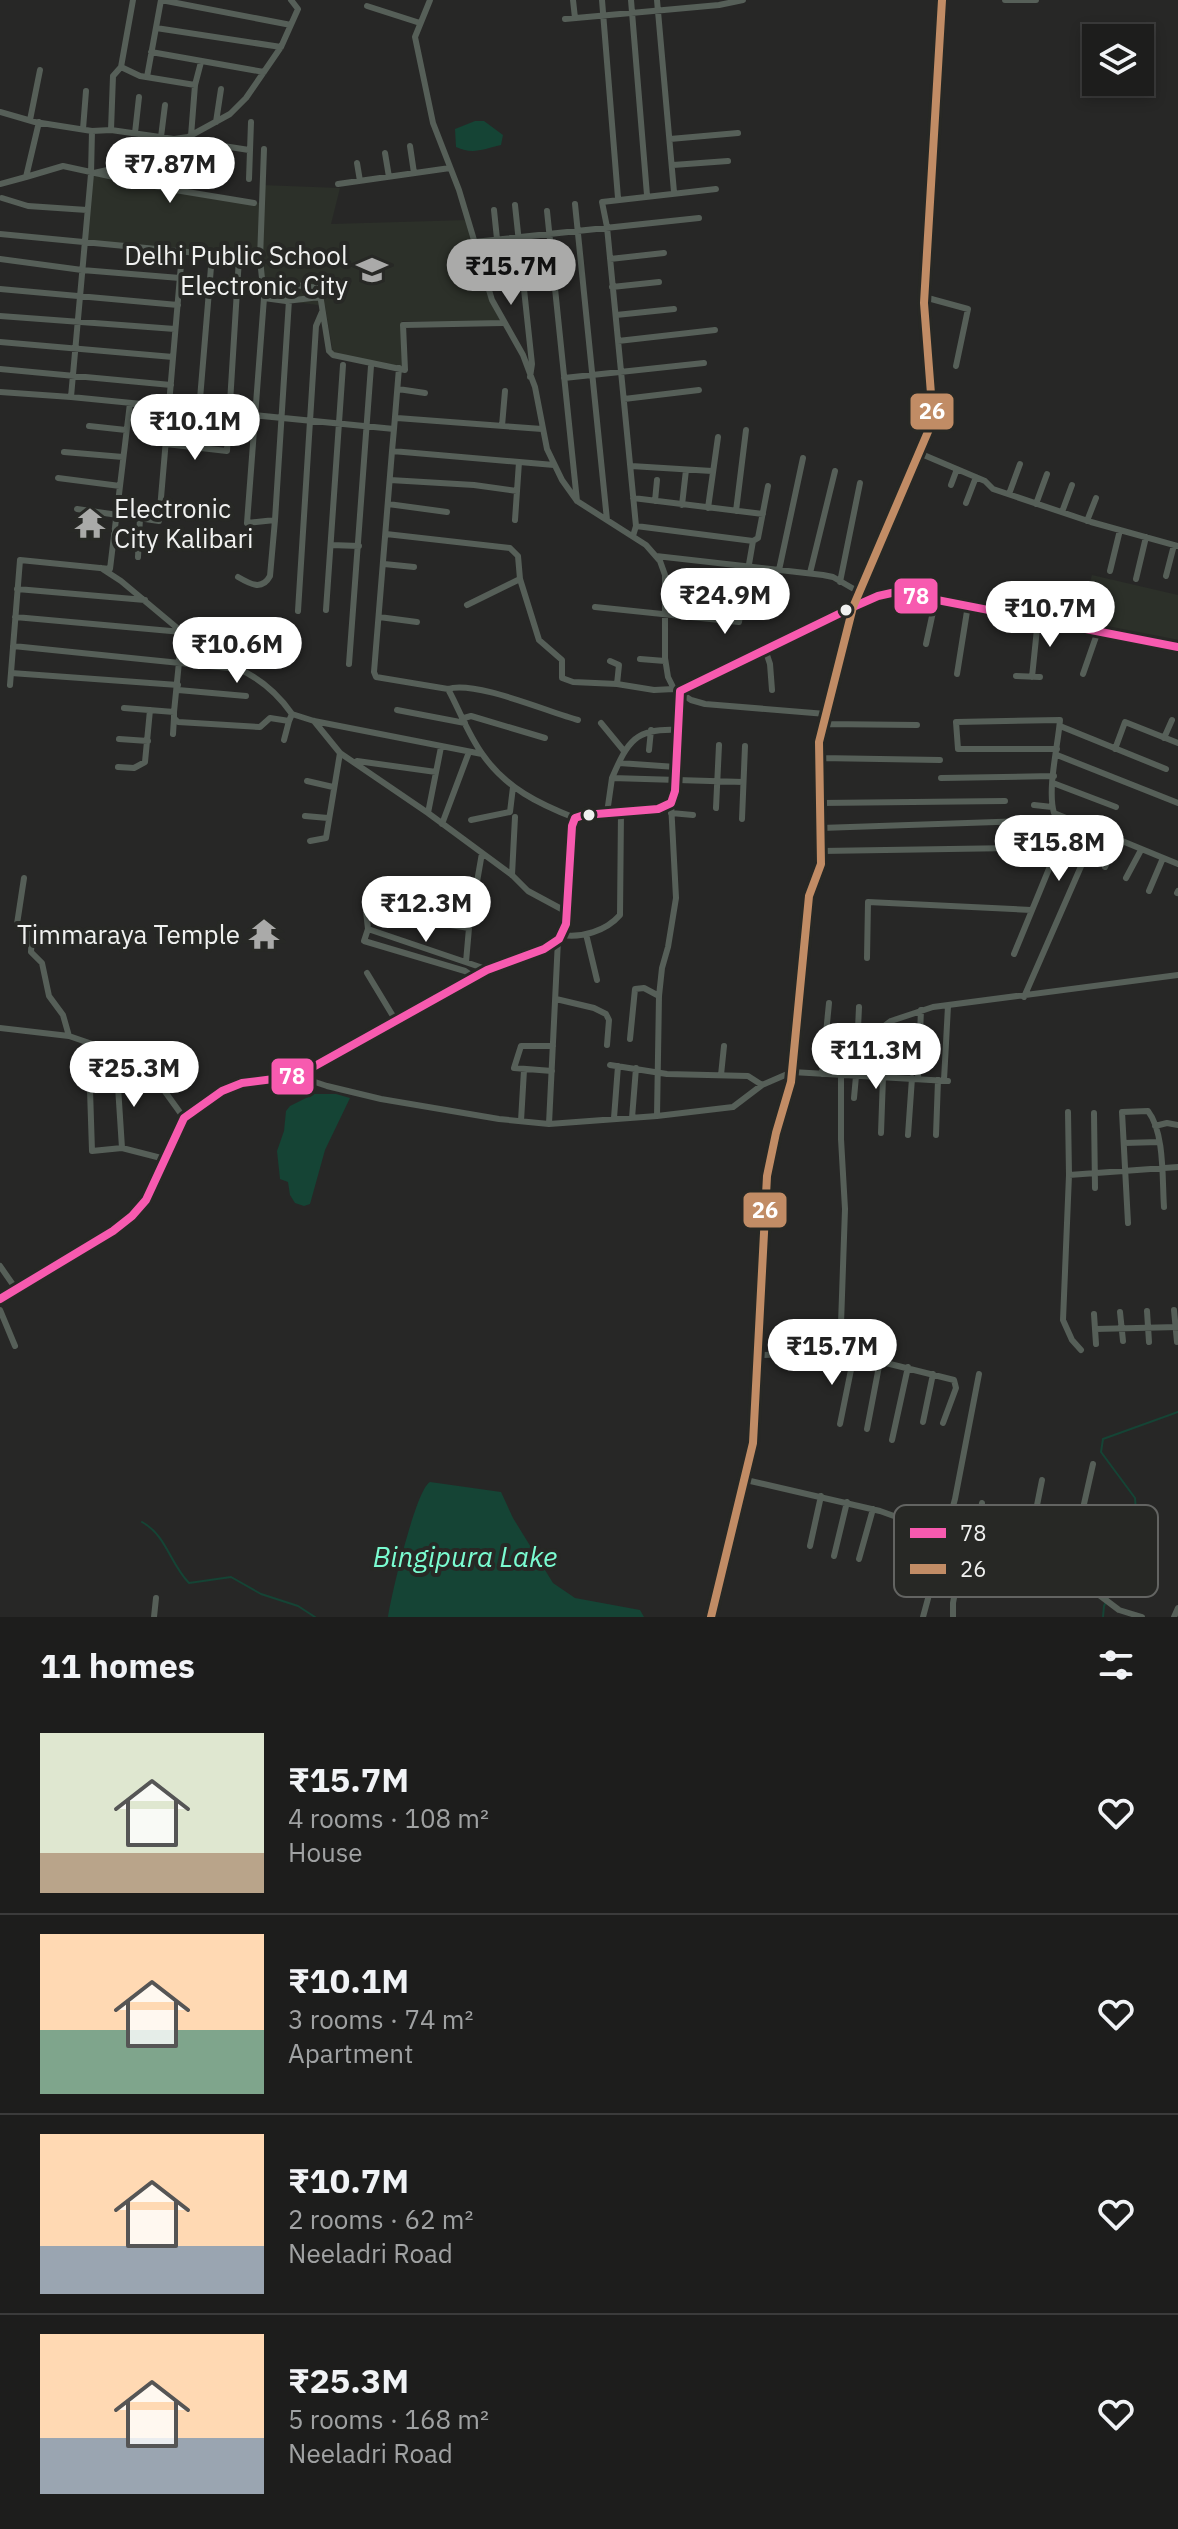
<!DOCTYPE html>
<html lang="en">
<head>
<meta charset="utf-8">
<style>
  body { margin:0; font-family:"IBM Plex Sans",sans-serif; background:#2a2a29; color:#f1f3f6; height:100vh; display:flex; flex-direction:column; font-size:30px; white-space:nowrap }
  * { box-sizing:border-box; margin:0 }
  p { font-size:26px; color:#a0a2a3 }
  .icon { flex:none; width:44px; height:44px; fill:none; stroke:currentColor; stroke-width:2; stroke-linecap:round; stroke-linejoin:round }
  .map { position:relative; height:1617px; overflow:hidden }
  .panel { display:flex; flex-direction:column; background:#1d1d1c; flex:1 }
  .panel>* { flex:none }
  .controls { position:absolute; left:1082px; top:24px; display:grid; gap:16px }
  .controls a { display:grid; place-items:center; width:72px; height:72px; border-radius:0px; background:#1d1d1c; box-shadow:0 4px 12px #0003,0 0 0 2px #3b3b3b; font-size:40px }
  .price { position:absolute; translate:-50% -68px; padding:0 18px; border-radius:28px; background:#fff; color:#222; font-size:26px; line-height:52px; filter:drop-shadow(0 2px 4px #0008) }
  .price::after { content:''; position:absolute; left:50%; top:48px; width:24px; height:18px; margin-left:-12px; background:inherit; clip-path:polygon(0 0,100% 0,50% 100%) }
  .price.active { background:#aaaaa9; color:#111 }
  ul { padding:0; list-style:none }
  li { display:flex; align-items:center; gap:24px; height:200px; padding:0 40px }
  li+li { border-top:2px solid #3b3b3b }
  li span { display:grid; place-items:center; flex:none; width:224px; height:160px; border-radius:0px; color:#555 }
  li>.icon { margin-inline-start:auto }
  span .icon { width:96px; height:96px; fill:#fffc; stroke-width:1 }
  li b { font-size:34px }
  h2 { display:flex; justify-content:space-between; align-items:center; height:96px; padding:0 40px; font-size:34px }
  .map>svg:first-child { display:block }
</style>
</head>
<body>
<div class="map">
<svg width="1178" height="1617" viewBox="0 0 1178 1617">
  <rect width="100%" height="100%" fill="#272726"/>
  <path fill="#2c3029" d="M 91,174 L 261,203 L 262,185 L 340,188 L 331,224 L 467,220 L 503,323 L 402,321 L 405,370 L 333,353 L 325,306 L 264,298 L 260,259 L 85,244 Z
    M 1092,575 L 1178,595 L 1178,647 L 1077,626 Z"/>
  <path fill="#154435" d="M 475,121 L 484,121 L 503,135 L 501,145 C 483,149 473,155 456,147 L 455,129 Z
    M 314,1094 L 336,1094 L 350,1098 L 325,1150 L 310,1204 L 304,1206 L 295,1203 L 290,1195 L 288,1182 L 280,1179 L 277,1151 L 284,1131 L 286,1111 L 290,1106 Z
    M 430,1482 L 501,1492 L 513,1518 L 553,1583 L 575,1598 L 640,1610 L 644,1617 L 388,1617 C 391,1596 416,1489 430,1482 Z"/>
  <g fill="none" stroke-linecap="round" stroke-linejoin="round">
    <path stroke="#154435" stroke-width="2" d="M 142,1522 C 167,1536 169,1562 189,1583 L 231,1577 L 261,1594 L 298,1606 L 315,1617
      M 1103,1617 L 1104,1606 L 1138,1537 L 1135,1498 L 1101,1452 L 1103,1439 L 1178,1412"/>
    <path stroke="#565f58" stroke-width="6" d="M 161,0 L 291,25
      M 430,0 L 415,37 L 433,123 L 459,190 L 492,300 L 523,355 L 535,387 L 547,449 L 562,480 L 577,501 L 646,545 L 660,561 L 665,575 L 665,658 L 668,677 L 674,689
      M 573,0 L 575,18
      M 602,0 L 618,198
      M 631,0 L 647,195
      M 657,0 L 674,192
      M 1005,0 L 1036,0
      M 367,6 L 420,23
      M 565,19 L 719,5 L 743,0
      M 156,28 L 281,47
      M 151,52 L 264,72
      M 121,67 L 140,76 L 195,85
      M 147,77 L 161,0
      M 0,112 L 35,122 L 92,131 L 111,130 L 174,139 L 188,137 L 230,114 L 246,98 L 281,47 L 298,9 L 291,0
      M 30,120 L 40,70
      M 216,122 L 221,89
      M 83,129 L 86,91
      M 111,130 L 113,76 L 121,67 L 133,0
      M 92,131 L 91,174 L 71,397 L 394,429 L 392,451 L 554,465
      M 135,133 L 139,97
      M 191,136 L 195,85 L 201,62
      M 161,137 L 165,105
      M 188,137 L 198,142 L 249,150
      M 670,139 L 738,133
      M 410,146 L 414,173
      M 385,153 L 389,177
      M 357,163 L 360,181
      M 673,165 L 728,161
      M 193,171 L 194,147
      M 94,173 L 161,158 L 205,143
      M 26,177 L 63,166 L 169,189 L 254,203
      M 249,179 L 251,122
      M 219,180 L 221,146
      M 0,184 L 26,177 L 39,122
      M 338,184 L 450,168
      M 2,198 L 28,206 L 87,210
      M 575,204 L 607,520
      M 515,205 L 532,364 L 530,377
      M 494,210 L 497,239
      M 547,211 L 577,501
      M 0,234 L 260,259 L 264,298 L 286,301 L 295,285 L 319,288 L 329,351 L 333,355 L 405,370 L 403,325 L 503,323
      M 474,242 L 699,218
      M 0,259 L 82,270 L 180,278
      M 260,259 L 264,149
      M 610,259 L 664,253
      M 612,287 L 659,282
      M 0,289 L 178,305
      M 924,297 L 968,309 L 956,366
      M 264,298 L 247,523 L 275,520 L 289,300
      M 286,301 L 320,297
      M 616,315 L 674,309
      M 0,316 L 175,329
      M 618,341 L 715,330
      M 0,342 L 173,357
      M 0,369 L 171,385
      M 564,378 L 704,363
      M 398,389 L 425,393
      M 0,392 L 71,397
      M 624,399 L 699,390
      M 397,418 L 542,429
      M 89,426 L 126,430
      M 502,426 L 505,391
      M 394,429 L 399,368
      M 166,444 L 227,451 L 239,258
      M 196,447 L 212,255
      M 392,451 L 374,672 L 376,677 L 448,689 C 474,680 548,712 578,720
      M 64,452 L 123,457
      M 919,453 L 985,481 L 993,489 L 1091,522 L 1178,546
      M 631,466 L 712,471
      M 58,478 L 120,486
      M 390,480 L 474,485 L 517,491
      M 951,485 L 957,469
      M 1009,494 L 1020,464
      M 633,498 L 763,514
      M 655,501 L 657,480
      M 966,503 L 976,477
      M 388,504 L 447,512
      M 1036,504 L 1047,474
      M 682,505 L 686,470
      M 708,508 L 718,437
      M 77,509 L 159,521 L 182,253
      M 736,511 L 746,430
      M 1062,512 L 1072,485
      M 515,520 L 519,462
      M 1087,521 L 1096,498
      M 386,534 L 510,548 L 518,556 L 520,579 L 539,640 L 562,660 L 562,678 L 573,682 L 617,684 L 654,690 L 674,689 L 691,700 L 705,704 L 826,714
      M 633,536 L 636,526 L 607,227 L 602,202 L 716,189
      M 753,541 L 758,538 L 768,486
      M 331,545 L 359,546
      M 656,556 L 823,575 L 833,577 L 859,592
      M 138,557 L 140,518
      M 384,564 L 414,567
      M 101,568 L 121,581 L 182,632 L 174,712 L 174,718 L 178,722 L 260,727 L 270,718 L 289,721 L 292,714 L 314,721 L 482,754
      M 779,570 L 803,458
      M 1110,571 L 1120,530
      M 810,573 L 835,471
      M 1166,576 L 1174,545
      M 238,577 C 250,584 262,591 270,576 L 275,520
      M 1136,579 L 1146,537
      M 840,582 L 860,483
      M 665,584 L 744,595
      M 17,589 L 145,600
      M 467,605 L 520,579
      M 595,607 L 739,622 L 753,541 L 636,526
      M 326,610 L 343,365
      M 298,611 L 316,326 L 322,312
      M 15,617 L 182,632
      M 379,617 L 417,622
      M 926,644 L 936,598
      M 13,646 L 239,669 C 261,679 278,694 292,714
      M 765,649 L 770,664 L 772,690
      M 640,659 L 665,661
      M 610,661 L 619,665 L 617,684
      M 349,664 L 371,366
      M 11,673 L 178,685
      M 957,674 L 968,605
      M 1083,674 L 1098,631
      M 1016,676 L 1040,677
      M 1032,677 L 1038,619
      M 10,685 L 20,560 L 110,569 L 130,403
      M 448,689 C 460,711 468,735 483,755 C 506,788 539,804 575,818
      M 178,690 L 246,696
      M 124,708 L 174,712
      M 397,710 L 465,723
      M 464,718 L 471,716 L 545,738
      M 314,721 L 340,753 L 428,813 L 512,875 L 528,891 L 567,912
      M 601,723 L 624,751
      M 824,724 L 917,725
      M 1060,726 L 1166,769
      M 173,734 L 174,718
      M 1164,738 L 1172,720
      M 119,739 L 148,741
      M 284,740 L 289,721
      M 1057,749 L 958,749 L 956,722 L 1060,720 C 1058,746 1047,789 1054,813 L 1178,864
      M 1115,749 L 1125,722 L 1178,743
      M 649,750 L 651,730
      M 1057,755 L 1178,803
      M 820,758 L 940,760
      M 357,761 L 436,772
      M 619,763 L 676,767
      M 118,767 L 134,768 L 145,762 L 150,710
      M 612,778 C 628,741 635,728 678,730
      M 941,778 L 1054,776
      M 307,781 L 333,787
      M 1053,783 L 1116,807
      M 820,803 L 1005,801
      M 1034,805 L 1052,807
      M 716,808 L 719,745
      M 428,813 L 441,747
      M 607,813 L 612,778 L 743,782
      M 671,813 L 693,815
      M 305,816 L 328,818
      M 742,819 L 745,746
      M 471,820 L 510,812 L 513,787
      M 442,824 L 469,752
      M 821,828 L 1028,821
      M 310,841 L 326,838 L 340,753
      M 821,851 L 1014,848
      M 1105,867 L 1117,839
      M 512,875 L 515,817
      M 24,878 L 17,924 L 32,935 L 31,952 L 42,963 L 49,996 L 63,1015 L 69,1036
      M 1126,878 L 1141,850
      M 431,888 L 474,896
      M 1149,891 L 1163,858
      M 1177,893 L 1178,891
      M 366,911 L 368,929 L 364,941 L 465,971 L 474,977
      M 438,923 L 469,928
      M 368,929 L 486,969
      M 586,934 L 597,980
      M 562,935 C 582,938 606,931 620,915 L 621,812
      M 1014,954 L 1069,820
      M 867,958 L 868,902 L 1031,910
      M 466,962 L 469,928 L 482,853
      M 367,973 L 396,1021
      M 1024,997 L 1096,832
      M 556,999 L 594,1008 L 606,1014 L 609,1020 L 607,1045
      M 0,1028 L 69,1036 L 133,1058 L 153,1075 L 184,1118
      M 630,1039 L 635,989 L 644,988 L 659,996
      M 857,1050 L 859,1007
      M 89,1059 L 92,1151 L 122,1148 L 165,1159
      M 610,1065 L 667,1074 L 748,1076 L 762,1085
      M 117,1071 L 122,1148
      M 552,1071 L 514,1068 L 521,1046 L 553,1046
      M 822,1074 L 829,1003
      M 721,1075 L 724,1046
      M 297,1076 L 327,1086 L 381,1099 L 499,1119 L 549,1124 L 657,1116 L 733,1107 L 762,1085 L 792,1072 L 948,1081
      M 888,1077 L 891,1021
      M 918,1079 L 921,1010
      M 944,1080 L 948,1006
      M 854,1098 L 856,1076
      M 1068,1112 L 1069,1175 L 1063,1320 L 1072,1340 L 1081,1350
      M 1094,1113 L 1095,1188
      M 657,1116 L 659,996 L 662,968 L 668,947 L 676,898 L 671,803
      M 614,1118 L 618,1066
      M 632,1118 L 636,1068
      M 521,1121 L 524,1070
      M 549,1124 L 558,940
      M 1155,1126 L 1167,1123 L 1178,1125
      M 881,1133 L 883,1077
      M 908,1135 L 912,1078
      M 936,1135 L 938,1080
      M 1124,1143 L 1159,1142
      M 1069,1175 L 1178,1167
      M 1128,1223 L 1122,1112 L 1148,1111 C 1165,1133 1162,1180 1164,1207
      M 0,1266 L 16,1289
      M 0,1310 L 15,1346
      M 1174,1310 L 1177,1342
      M 1147,1311 L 1149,1342
      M 1120,1312 L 1123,1341
      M 1094,1314 L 1096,1344
      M 1095,1329 L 1178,1327
      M 840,1353 L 845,1209 L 841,1139 L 841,1075 L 862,1043 L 891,1021 L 933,1007 L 1178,975
      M 758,1355 L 846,1353 L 954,1380 L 956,1388 L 943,1423
      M 923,1422 L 933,1374
      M 840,1424 L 854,1355
      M 867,1429 L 880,1361
      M 892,1440 L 908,1367
      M 746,1480 L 880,1511 L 989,1550 L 1056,1569 L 1082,1582 L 1119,1610 L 1142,1617
      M 974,1545 L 982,1503
      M 810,1546 L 821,1496
      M 834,1556 L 847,1502
      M 859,1559 L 873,1509
      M 1026,1561 L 1042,1480
      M 1068,1575 L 1093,1464
      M 154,1617 L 156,1598
      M 711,1617 L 753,1443 L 767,1176 L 776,1133 L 791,1082 L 809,896 L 821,864 L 819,742 L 853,607
      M 923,1617 L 955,1499 L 979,1374
      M 953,1617 L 953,1603 L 960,1565
      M 1174,1617 L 1178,1608"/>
    <path stroke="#576159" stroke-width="9" d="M 853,607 L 933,420 L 924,303 L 942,0
      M 0,1299 L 113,1231 L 132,1216 L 146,1200 L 184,1118 L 222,1091 L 242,1083 L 297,1076 L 487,970 L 544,949 L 559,939 L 566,924 L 572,826 L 575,818 L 584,815 L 658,809 L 671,803 L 675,791 L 680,691 L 853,607 L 878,596 L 896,592 L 1178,647"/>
    <defs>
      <path id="bus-1" d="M 0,1299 L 113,1231 L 132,1216 L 146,1200 L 184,1118 L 222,1091 L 242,1083 L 297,1076 L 487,970 L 544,949 L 559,939 L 566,924 L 572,826 L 575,818 L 584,815 L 658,809 L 671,803 L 675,791 L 680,691 L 853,607 L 878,596 L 896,592 L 1178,647"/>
      <path id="bus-2" d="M 711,1617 L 753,1443 L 767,1176 L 776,1133 L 791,1082 L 809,896 L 821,864 L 819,742 L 853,607 L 933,420 L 924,303 L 942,0"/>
    </defs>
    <use href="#bus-1" stroke="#272825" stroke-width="14"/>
    <use href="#bus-2" stroke="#272825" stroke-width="14"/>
    <use href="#bus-1" stroke="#f75aaf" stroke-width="8"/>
    <use href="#bus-2" stroke="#c18c65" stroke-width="8"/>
  </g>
  <defs>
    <symbol id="school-bare" viewBox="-9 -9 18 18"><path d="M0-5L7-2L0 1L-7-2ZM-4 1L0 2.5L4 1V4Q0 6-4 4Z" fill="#aaaaa9" stroke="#272825" stroke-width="2.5" paint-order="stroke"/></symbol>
    <symbol id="temple-bare" viewBox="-9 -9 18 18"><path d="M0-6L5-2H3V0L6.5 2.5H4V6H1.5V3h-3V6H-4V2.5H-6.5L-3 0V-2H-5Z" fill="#aaaaa9" stroke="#272825" stroke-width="2.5" paint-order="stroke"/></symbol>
  </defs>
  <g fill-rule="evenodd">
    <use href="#school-bare" x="350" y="248" width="44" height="44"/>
    <use href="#temple-bare" x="68" y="501" width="44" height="44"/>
    <use href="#temple-bare" x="242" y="912" width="44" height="44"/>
  </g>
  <g fill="#f0f1f0" stroke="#272825" stroke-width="3">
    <circle cx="846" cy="610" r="7"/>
    <circle cx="589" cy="815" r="7"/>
  </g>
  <g text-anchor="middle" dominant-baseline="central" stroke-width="8" stroke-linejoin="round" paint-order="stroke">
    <g font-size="26" fill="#f0f1f0" stroke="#272825" text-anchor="end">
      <text x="348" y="255">Delhi Public School<tspan x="348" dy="30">Electronic City</tspan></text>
      <text x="114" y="508" text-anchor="start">Electronic<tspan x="114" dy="30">City Kalibari</tspan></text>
      <text x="240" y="934">Timmaraya Temple</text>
    </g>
    <g font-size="28" font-style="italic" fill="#7afcd1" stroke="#272825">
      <text x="465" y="1556">Bingipura Lake</text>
    </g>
  </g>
  <rect x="894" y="1505" width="264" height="92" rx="12" fill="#272825" stroke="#636462" stroke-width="2"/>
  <rect x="910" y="1528" width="36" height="10" fill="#f75aaf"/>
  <rect x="910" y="1564" width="36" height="10" fill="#c18c65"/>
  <g font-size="22" fill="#f0f1f0">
    <text x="960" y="1541">78</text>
    <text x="960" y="1577">26</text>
  </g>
  <g stroke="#272825" stroke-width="3">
    <rect x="909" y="392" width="46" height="39" rx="8" fill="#c18c65"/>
    <rect x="893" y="577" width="46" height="38" rx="8" fill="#f75aaf"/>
    <rect x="270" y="1057" width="45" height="39" rx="8" fill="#f75aaf"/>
    <rect x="742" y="1191" width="46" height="38" rx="8" fill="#c18c65"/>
  </g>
  <g font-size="22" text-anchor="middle" font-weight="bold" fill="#fff">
    <text x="932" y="419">26</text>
    <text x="916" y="604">78</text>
    <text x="292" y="1084">78</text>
    <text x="765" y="1218">26</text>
  </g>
</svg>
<div class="controls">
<a><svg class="icon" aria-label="layers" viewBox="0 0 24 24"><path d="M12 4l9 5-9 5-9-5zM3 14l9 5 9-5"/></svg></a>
</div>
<b class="price" style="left:170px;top:205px">₹7.87M</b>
<b class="price active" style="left:511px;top:307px">₹15.7M</b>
<b class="price" style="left:195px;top:462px">₹10.1M</b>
<b class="price" style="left:725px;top:636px">₹24.9M</b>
<b class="price" style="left:1050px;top:649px">₹10.7M</b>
<b class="price" style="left:237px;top:685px">₹10.6M</b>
<b class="price" style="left:1059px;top:883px">₹15.8M</b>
<b class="price" style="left:426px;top:944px">₹12.3M</b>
<b class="price" style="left:876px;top:1091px">₹11.3M</b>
<b class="price" style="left:134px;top:1109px">₹25.3M</b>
<b class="price" style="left:832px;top:1387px">₹15.7M</b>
</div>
<section class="panel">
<h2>11 homes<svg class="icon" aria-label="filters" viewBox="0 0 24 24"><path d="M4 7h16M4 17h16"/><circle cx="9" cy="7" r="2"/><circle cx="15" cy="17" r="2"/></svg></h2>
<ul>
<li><span style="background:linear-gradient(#dfe7d0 75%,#b9a48a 0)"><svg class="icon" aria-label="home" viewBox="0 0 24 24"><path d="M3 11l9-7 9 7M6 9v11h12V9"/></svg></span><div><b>₹15.7M</b><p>4 rooms · 108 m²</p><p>House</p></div><svg class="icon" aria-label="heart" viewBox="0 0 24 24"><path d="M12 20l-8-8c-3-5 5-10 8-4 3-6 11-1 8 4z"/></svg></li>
<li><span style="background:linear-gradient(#ffd9b3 60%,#7fa58c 0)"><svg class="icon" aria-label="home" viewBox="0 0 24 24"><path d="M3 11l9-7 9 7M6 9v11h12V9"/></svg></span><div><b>₹10.1M</b><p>3 rooms · 74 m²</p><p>Apartment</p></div><svg class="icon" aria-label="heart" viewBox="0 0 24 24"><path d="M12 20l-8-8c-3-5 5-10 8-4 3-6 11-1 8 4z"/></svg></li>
<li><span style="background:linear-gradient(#ffd9b3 70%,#9aa5b1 0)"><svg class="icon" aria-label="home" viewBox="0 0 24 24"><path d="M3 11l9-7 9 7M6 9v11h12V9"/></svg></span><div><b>₹10.7M</b><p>2 rooms · 62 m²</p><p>Neeladri Road</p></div><svg class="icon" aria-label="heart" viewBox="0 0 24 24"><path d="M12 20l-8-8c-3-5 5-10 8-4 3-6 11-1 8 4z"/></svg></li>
<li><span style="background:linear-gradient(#ffd9b3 65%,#9aa5b1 0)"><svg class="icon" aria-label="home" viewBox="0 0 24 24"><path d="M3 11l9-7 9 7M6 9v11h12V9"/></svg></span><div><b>₹25.3M</b><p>5 rooms · 168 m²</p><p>Neeladri Road</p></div><svg class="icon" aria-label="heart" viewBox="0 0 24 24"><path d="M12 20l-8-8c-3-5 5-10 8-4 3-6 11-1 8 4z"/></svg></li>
</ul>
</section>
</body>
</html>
